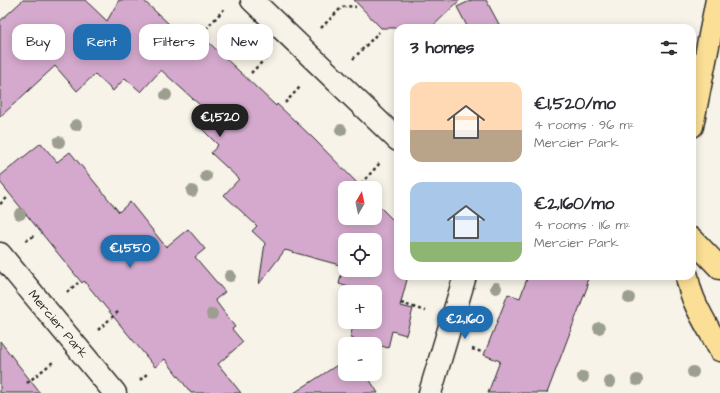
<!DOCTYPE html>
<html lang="en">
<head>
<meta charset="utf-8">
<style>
  body { margin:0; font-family:"Architects Daughter",sans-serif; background:#f7f7f7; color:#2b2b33; height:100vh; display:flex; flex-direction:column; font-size:15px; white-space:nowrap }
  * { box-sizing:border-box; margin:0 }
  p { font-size:13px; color:#7c7c81 }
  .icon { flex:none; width:22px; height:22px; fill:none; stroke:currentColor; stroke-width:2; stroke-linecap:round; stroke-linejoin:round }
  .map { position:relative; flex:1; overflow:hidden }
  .drawer { position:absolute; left:394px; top:24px; width:302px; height:256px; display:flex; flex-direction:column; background:#fff; border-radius:12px; box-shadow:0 2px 10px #0003 }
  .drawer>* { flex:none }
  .hud { position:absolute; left:12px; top:24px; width:322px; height:36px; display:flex; gap:8px }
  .needle { width:26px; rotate:9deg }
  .controls { position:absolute; left:338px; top:181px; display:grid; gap:8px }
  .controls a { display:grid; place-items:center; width:44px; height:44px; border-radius:8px; background:#fff; box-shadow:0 2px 10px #0003; font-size:20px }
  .price { position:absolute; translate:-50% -34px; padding:0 9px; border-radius:14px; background:#1f6fb2; color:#fff; font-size:13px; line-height:26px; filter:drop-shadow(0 1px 2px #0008) }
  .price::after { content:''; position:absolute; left:50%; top:24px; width:12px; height:9px; margin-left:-6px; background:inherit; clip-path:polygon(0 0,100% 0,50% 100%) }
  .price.on { background:#222; color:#fff }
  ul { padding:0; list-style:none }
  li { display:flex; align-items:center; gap:12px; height:100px; padding:0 16px }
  li span { display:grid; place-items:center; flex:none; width:112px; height:80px; border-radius:12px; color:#555 }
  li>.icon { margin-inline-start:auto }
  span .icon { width:48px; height:48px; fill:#fffc; stroke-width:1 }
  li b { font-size:17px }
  h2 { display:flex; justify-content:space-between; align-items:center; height:48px; padding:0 16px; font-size:17px }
  .chip { padding:0 14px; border-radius:12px; background:#fff; box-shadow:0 2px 10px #0003; font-size:14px; line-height:36px }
  .chip.on { background:#1f6fb2; color:#fff }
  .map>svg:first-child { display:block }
</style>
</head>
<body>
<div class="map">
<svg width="720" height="393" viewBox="0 0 720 393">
  <rect width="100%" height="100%" fill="#f7f3e8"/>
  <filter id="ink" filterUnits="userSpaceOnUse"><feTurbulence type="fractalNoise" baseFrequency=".025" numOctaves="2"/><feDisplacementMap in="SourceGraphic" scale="8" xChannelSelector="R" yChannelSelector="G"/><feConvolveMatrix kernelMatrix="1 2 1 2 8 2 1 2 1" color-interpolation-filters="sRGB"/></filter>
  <g filter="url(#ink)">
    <path fill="#d4a9cd" stroke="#2b2b2b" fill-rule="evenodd" d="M 23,0 L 85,0 L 107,21 L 119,0 L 143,0 L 194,47 L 203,37 L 276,106 L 277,104 L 314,139 L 362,188 L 345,188 L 345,218 L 375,218 L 375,202 L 398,225 L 398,276 L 408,276 L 400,306 L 413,309 L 406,335 L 392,331 L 388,348 L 375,344 L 350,338 L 354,322 L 375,322 L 375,292 L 362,292 L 362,291 L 339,284 L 343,266 L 285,250 L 259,284 L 265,243 L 252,231 L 257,226 L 224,195 L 239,179 L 211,153 L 218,145 L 201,128 L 212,116 L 161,70 L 141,92 L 125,78 L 113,91 L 95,74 L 77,91 L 55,66 L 0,117 L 0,21 ZM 345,240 L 375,240 L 375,270 L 345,270 Z
      M 354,0 L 460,0 L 431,28 L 381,28 Z
      M 472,0 L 486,0 L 501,28 L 468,28 L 457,7 Z
      M 41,143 L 57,162 L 70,152 L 119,212 L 130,202 L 166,247 L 188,229 L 205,249 L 195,257 L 225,292 L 215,300 L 235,327 L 232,329 L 243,342 L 218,364 L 241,393 L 191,393 L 165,359 L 155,367 L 84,281 L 82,283 L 0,182 L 0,176 Z
      M 528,276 L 589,276 L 586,284 L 588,285 L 547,393 L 488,393 L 500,361 L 484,355 L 508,294 L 520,298 Z
      M 0,341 L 40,393 L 0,393 Z
      M 345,360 L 345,374 L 366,374 L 378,393 L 294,393 Z"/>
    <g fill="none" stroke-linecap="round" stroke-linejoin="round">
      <defs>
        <path id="minor" d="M 252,0 L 398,140
          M 0,254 L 115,393
          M 430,393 L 465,276"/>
        <path id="trunk" d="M 692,126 L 717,0
          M 692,239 L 720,268
          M 687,276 C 691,303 708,326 720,350"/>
      </defs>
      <use href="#minor" stroke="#2b2b2b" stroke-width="25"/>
      <use href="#trunk" stroke="#2b2b2b" stroke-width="25"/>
      <path stroke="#2b2b2b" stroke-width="2.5" stroke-dasharray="3 3" stroke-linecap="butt" d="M 321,28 L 341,8 L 346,6 L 356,7
        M 206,29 L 226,7
        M 353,59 L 379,32
        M 251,73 L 269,55
        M 285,103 L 301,86
        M 357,188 L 381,162
        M 0,204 L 7,198
        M 26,241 L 35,235
        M 67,292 L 78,283
        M 401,303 L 425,311
        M 98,330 L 120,310
        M 472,349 L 482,352
        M 140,380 L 148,373
        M 27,383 L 53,362"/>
      <use href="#minor" stroke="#f7f3e8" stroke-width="22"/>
      <use href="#trunk" stroke="#fbdf96" stroke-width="22"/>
    </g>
    <g fill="#9c9e8f">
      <circle cx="166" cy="95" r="6"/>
      <circle cx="76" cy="125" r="6"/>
      <circle cx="341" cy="130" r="6"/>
      <circle cx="59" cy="142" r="6"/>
      <circle cx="206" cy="176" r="6"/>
      <circle cx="192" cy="191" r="6"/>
      <circle cx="20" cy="214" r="6"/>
      <circle cx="230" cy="276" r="6"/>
      <circle cx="496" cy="288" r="6"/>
      <circle cx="629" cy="298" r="6"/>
      <circle cx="212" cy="314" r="6"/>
      <circle cx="599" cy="328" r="6"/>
      <circle cx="693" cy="372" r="6"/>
      <circle cx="583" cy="377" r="6"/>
      <circle cx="637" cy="380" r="6"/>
      <circle cx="610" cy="382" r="6"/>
    </g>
  </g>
  <g text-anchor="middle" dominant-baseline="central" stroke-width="3" stroke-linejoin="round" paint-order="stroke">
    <g font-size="13" fill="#2b2b2b" stroke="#f7f3e8">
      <text transform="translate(58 324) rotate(50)">Mercier Park</text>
    </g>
  </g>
</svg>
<div class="controls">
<a><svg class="needle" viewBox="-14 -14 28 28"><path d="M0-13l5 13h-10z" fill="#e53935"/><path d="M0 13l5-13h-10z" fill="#7c7c81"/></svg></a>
<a><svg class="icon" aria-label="locate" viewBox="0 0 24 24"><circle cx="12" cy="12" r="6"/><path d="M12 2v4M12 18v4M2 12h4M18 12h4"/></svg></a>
<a>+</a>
<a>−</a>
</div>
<b class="price on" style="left:220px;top:138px">€1,520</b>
<b class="price" style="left:130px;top:269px">€1,550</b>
<b class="price" style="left:465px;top:340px">€2,160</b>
<div class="hud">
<a class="chip">Buy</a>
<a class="chip on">Rent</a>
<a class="chip">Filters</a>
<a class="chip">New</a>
</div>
<section class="drawer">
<h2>3 homes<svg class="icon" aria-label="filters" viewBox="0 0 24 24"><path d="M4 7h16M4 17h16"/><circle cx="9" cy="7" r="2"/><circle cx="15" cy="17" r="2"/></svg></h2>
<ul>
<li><span style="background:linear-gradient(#ffd9b3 60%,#b9a48a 0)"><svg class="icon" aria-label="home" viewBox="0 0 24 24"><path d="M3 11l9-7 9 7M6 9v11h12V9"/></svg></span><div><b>€1,520/mo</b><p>4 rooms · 96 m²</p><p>Mercier Park</p></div></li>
<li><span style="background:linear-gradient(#a9c7e8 75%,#8fb573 0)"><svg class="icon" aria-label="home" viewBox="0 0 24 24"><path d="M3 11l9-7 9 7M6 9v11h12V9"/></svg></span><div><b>€2,160/mo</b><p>4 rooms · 116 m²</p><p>Mercier Park</p></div></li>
</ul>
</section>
</div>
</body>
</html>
